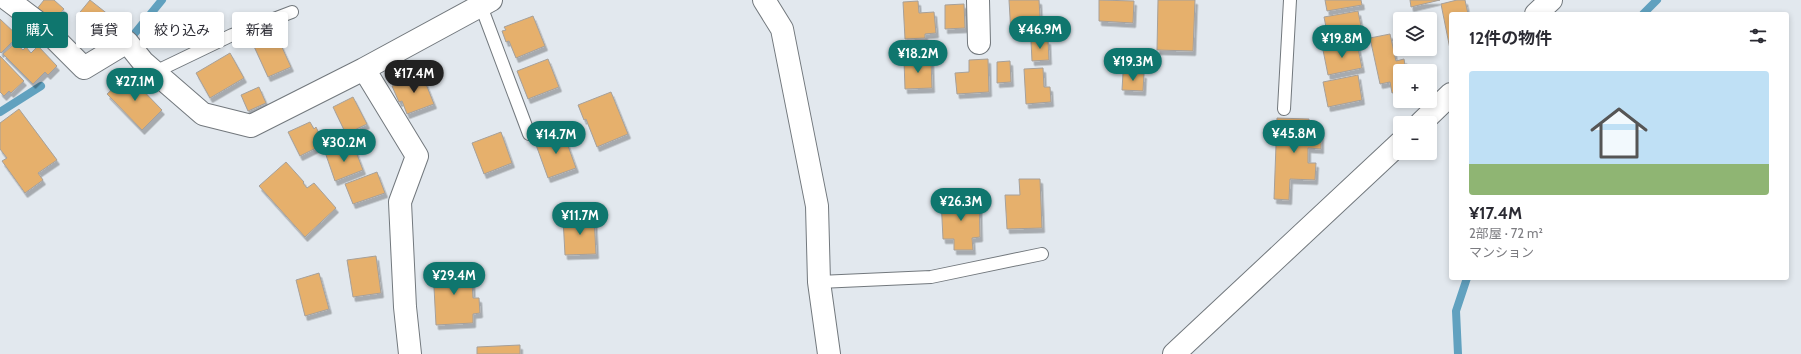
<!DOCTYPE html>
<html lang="ja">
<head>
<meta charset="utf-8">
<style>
  body { margin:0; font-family:Cabin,"Noto Sans JP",sans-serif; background:#f7f7f7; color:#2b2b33; height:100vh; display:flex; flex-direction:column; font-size:15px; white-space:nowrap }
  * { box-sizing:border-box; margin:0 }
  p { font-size:13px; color:#7c7c81 }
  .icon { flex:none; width:22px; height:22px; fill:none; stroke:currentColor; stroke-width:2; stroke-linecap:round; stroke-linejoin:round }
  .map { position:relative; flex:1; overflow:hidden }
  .side { position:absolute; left:1449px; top:12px; width:340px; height:268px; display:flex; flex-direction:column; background:#fff; border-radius:4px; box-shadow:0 2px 6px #0003 }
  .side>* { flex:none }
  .hud { position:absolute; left:12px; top:12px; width:380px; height:36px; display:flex; gap:8px }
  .controls { position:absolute; left:1393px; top:12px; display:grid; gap:8px }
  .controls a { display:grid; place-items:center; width:44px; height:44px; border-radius:4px; background:#fff; box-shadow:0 2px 6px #0003; font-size:20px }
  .price { position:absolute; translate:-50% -34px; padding:0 9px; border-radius:14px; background:#0f766e; color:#fff; font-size:13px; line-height:26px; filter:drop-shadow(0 1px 2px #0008) }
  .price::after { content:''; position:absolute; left:50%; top:24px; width:12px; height:9px; margin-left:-6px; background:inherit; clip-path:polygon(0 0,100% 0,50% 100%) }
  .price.on { background:#222; color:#fff }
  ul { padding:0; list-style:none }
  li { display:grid; align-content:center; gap:8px; height:212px; padding:0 20px }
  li+li { border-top:1px solid #e1e1e2 }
  li span { display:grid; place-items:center; height:124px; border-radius:4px; color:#555 }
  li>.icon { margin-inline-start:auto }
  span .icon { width:72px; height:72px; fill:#fffc; stroke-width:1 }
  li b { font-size:17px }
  h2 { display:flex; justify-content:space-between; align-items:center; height:48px; padding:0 20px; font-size:17px }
  .tag { padding:0 14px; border-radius:4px; background:#fff; box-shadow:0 2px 6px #0003; font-size:14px; line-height:36px }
  .tag.on { background:#0f766e; color:#fff }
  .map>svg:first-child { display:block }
</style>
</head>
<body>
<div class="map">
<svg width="1801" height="354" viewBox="0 0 1801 354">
  <defs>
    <filter id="shadow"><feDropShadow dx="2.5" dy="4.5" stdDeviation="0" flood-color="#0004"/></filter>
  </defs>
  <rect width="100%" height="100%" fill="#e2e8ee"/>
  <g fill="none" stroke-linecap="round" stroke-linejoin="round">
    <path stroke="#61a1bf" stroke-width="8" d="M 1643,14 L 1657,0
      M 135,33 L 162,0
      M 0,112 L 41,86
      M 1458,354 L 1456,311 L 1467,278"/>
  </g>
  <path fill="#e6b06c" stroke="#a6a09a" filter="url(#shadow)" d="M 44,0 L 54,0 L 64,9 L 52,23 L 36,10 Z
    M 90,0 L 119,23 L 106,40 L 104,39 L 100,43 L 82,28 L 85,24 L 76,17 Z
    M 1009,0 L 1039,0 L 1041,32 L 1011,34 Z
    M 1099,0 L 1134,1 L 1133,23 L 1099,21 Z
    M 1158,0 L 1195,0 L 1193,51 L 1157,50 Z
    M 1325,0 L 1361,0 L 1362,5 L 1327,11 Z
    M 1410,0 L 1440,0 L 1411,7 Z
    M 1465,0 L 1468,14 L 1451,14 L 1450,49 L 1441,4 L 1457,0 Z
    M 918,1 L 919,13 L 934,12 L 936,33 L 925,34 L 925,38 L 905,39 L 903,2 Z
    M 964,4 L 965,28 L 945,29 L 945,5 Z
    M 1358,11 L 1363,36 L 1329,42 L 1324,17 Z
    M 533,16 L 545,46 L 516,58 L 509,41 L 506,42 L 502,31 L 506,30 L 504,27 Z
    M 0,19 L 18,36 L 1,53 L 0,52 Z
    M 275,32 L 291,67 L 268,77 L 252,42 Z
    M 1390,34 L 1396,61 L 1404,59 L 1406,71 L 1400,71 L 1400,91 L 1392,93 L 1390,82 L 1380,84 L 1370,38 Z
    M 1048,40 L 1049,60 L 1032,61 L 1031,41 Z
    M 15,43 L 23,50 L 26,47 L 31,53 L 38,46 L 57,66 L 48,75 L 45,72 L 33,84 L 3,54 Z
    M 1357,43 L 1362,68 L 1328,75 L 1323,50 Z
    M 230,53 L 244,78 L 210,98 L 196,73 Z
    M 0,56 L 24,81 L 11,93 L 9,91 L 4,96 L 0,92 Z
    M 548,59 L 559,87 L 528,99 L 517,71 Z
    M 988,59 L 989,92 L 957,94 L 955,73 L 969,72 L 969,60 Z
    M 931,60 L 932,88 L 905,89 L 904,61 Z
    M 1010,61 L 1011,82 L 997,83 L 997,62 Z
    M 1043,68 L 1044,87 L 1050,87 L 1051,102 L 1026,104 L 1024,69 Z
    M 1123,73 L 1144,74 L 1143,91 L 1122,90 Z
    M 422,74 L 434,104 L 407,114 L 402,101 L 399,102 L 392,86 Z
    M 128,75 L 162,110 L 142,130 L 107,94 Z
    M 1358,75 L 1362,100 L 1328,107 L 1323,82 Z
    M 259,87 L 266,103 L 248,111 L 241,95 Z
    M 611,92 L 628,134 L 597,147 L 586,119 L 584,120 L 578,105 Z
    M 353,97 L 367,124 L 346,134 L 333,107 Z
    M 19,109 L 57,160 L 38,173 L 43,180 L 25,193 L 2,161 L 7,158 L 0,149 L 0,123 Z
    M 1277,118 L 1309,119 L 1309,130 L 1321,130 L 1321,149 L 1308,148 L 1308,163 L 1316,163 L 1315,180 L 1290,179 L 1289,200 L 1274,199 Z
    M 310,122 L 314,129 L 316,127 L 324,144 L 300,156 L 288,132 Z
    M 501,132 L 512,163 L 484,174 L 472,143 Z
    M 563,132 L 576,168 L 548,178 L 535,142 Z
    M 353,144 L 363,170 L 335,181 L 326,155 Z
    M 286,162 L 304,182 L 303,183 L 307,188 L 314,183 L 336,208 L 305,237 L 259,186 Z
    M 377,172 L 385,193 L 353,204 L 345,184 Z
    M 1019,179 L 1040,179 L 1042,228 L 1007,229 L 1005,195 L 1020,195 Z
    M 979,198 L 980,237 L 972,238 L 973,250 L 954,250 L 954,239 L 943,239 L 941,199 Z
    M 594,217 L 596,254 L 565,255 L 563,218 Z
    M 376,256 L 381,293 L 353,297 L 347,260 Z
    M 471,267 L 473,298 L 479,298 L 480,313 L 473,314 L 473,323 L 436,325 L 433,269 Z
    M 319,273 L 329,309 L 305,316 L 296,280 Z
    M 520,345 L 520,354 L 477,354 L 477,347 Z"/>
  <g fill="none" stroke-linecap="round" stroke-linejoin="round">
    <defs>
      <path id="service" d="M 481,6 L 529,134
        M 155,72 L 232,35 L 292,12
        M 1284,109 L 1290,0
        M 819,282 L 931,277 L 1042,254"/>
      <path id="minor" d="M 8,0 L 40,24 L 84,68 L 127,42 L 143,62 L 203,114 L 251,126 L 364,69 L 417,156 L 400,202 L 405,307 L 410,354
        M 764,0 L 782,29 L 817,206 L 819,282 L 829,354
        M 978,0 L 979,43
        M 1536,14 L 1551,0
        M 364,69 L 491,0
        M 1421,123 L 1451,94
        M 1174,354 L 1400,143"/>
    </defs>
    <use href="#service" stroke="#72787d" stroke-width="14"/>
    <use href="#minor" stroke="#72787d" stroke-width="24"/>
    <use href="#service" stroke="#fff" stroke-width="12"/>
    <use href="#minor" stroke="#fff" stroke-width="22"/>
  </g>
</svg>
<div class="controls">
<a><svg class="icon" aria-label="layers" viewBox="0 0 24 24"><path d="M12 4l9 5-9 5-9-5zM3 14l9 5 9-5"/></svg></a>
<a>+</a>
<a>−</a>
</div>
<b class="price" style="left:1040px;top:50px">¥46.9M</b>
<b class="price" style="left:1342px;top:59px">¥19.8M</b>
<b class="price" style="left:918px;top:74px">¥18.2M</b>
<b class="price" style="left:1133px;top:82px">¥19.3M</b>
<b class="price on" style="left:414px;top:94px">¥17.4M</b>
<b class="price" style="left:135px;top:102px">¥27.1M</b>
<b class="price" style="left:1294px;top:154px">¥45.8M</b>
<b class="price" style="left:556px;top:155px">¥14.7M</b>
<b class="price" style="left:344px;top:163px">¥30.2M</b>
<b class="price" style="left:961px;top:222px">¥26.3M</b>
<b class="price" style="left:580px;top:236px">¥11.7M</b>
<b class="price" style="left:454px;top:296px">¥29.4M</b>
<div class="hud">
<a class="tag on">購入</a>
<a class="tag">賃貸</a>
<a class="tag">絞り込み</a>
<a class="tag">新着</a>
</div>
<section class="side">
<h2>12件の物件<svg class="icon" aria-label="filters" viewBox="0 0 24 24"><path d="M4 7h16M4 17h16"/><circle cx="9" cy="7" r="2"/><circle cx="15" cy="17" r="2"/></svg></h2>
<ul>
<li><span style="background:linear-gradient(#bfe0f5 75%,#8fb573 0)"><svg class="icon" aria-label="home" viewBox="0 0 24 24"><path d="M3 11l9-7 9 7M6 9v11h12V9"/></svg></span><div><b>¥17.4M</b><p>2部屋 · 72 m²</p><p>マンション</p></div></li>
</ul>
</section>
</div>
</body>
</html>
